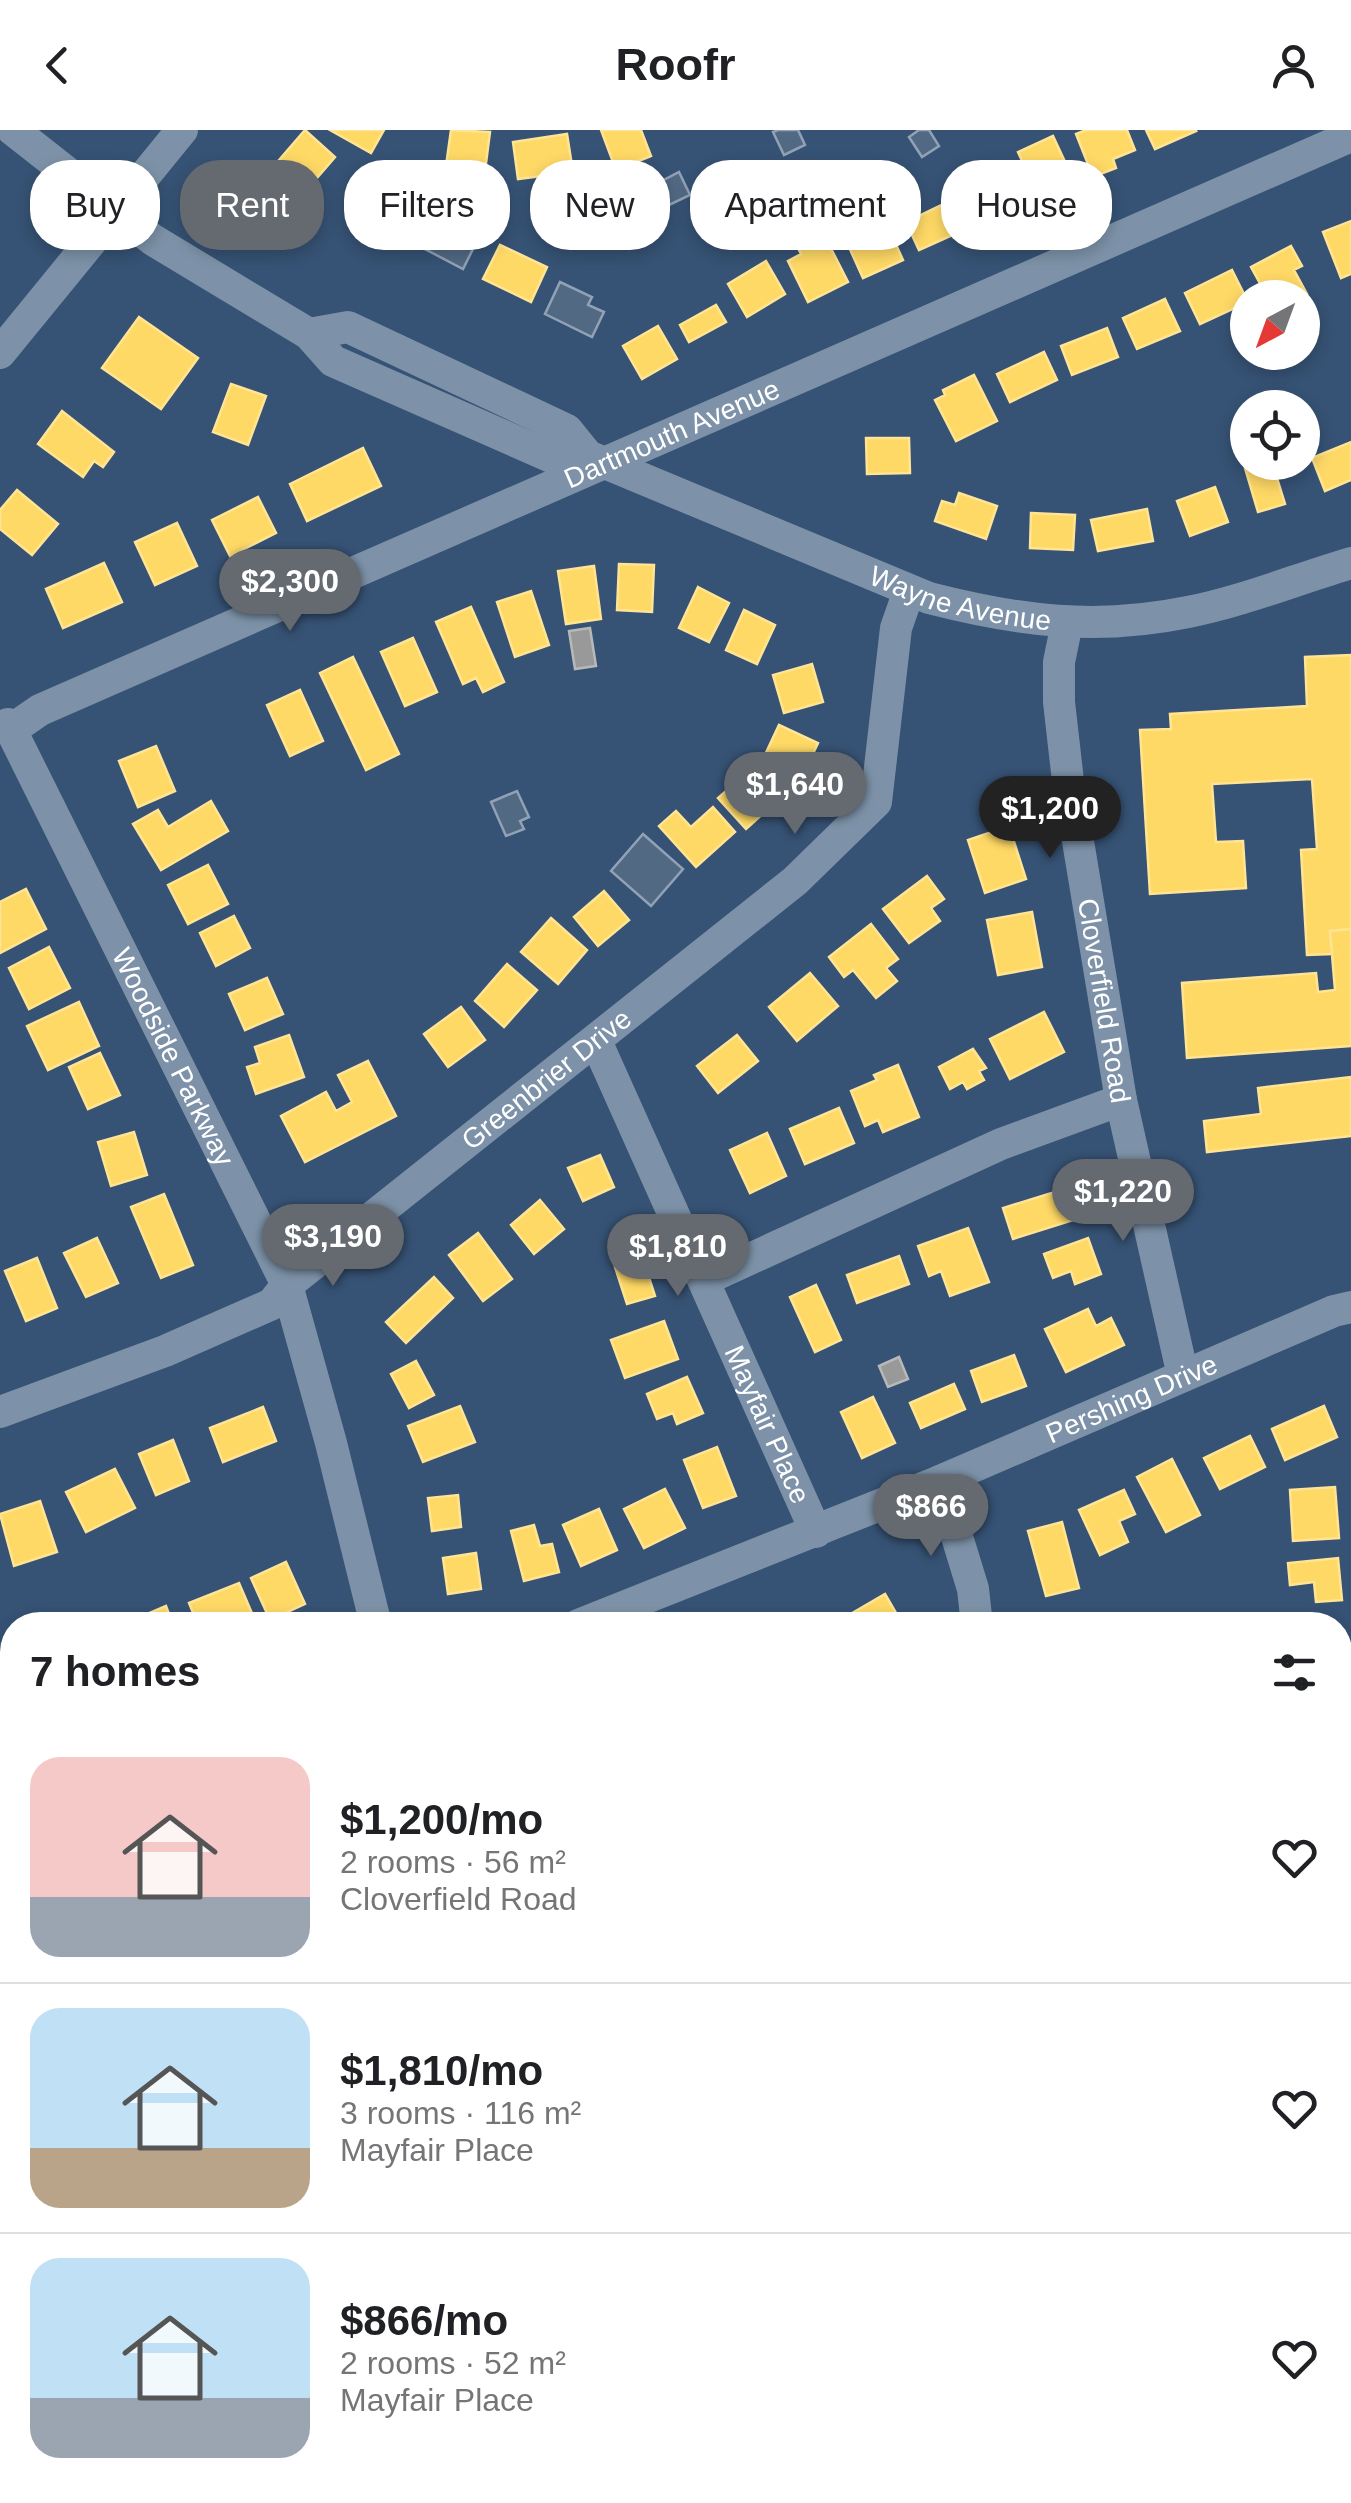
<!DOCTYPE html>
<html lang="en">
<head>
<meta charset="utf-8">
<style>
  body { margin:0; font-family:Helvetica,sans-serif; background:#f2f2f2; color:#202124; height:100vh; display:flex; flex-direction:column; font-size:38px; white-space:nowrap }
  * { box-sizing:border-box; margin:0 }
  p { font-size:32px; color:#757577 }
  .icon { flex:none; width:55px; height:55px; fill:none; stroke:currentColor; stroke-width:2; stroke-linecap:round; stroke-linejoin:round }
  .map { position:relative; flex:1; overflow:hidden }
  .panel { position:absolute; left:0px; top:1482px; width:1352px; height:892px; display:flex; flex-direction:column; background:#fff; border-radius:40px 40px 0 0; box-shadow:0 5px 15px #0003 }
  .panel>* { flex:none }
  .guide { position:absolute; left:30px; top:30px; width:1292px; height:90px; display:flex; gap:20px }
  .needle { width:65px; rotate:221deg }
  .buttons { position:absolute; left:1230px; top:150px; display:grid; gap:20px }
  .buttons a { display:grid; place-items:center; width:90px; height:90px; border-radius:50%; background:#fff; box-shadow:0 5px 15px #0003; font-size:50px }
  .price { position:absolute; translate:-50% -85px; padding:0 22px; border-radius:35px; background:#656970; color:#fff; font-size:32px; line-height:65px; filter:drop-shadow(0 2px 5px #0008) }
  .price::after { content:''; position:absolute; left:50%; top:60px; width:30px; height:22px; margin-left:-15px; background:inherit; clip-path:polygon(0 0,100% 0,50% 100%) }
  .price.on { background:#222; color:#fff }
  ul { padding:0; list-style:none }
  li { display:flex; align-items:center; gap:30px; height:250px; padding:0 30px }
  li+li { border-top:2px solid #e0e0e0 }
  li span { display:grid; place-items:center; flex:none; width:280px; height:200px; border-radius:30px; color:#555 }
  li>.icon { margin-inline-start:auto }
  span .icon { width:120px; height:120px; fill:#fffc; stroke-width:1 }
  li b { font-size:42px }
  h2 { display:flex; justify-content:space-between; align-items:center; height:120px; padding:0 30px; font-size:42px }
  .tag { padding:0 35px; border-radius:40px; background:#fff; box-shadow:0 5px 15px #0003; font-size:35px; line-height:90px }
  .tag.on { background:#656970; color:#fff }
  header { display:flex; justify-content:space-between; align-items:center; height:130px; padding:0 30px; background:#fff; font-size:45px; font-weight:800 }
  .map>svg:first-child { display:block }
</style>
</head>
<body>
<header><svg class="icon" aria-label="back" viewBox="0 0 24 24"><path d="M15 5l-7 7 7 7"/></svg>Roofr<svg class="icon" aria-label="person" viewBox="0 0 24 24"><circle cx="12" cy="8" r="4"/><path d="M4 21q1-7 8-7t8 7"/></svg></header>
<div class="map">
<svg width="1351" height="2373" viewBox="0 0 1351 2373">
  <defs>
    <pattern id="park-tufts" width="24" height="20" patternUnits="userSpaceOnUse" patternTransform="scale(2.5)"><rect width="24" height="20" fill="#2f66a5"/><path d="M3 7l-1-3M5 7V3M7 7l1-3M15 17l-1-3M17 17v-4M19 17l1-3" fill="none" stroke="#4e7db2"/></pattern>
  </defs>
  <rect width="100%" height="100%" fill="#365274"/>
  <path fill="url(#park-tufts)" d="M 1351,2109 L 1351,2373 L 1262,2373 L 1254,2363 L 1340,2362 L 1340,2112 Z"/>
  <path fill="#ffd966" stroke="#ffe494" stroke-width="2.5" d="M 305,0 L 335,27 L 304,63 L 274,36 Z
    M 330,0 L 384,0 L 371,23 Z
    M 451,0 L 490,2 L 485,41 L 446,36 Z
    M 601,0 L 641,0 L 651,26 L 616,40 Z
    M 1086,0 L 1127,0 L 1135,20 L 1113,29 L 1116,38 L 1093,47 L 1076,4 Z
    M 1146,0 L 1195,0 L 1196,1 L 1155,19 Z
    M 567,4 L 573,42 L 518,49 L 513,12 Z
    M 1053,6 L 1073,49 L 1038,65 L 1018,22 Z
    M 1000,36 L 1020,80 L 983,97 L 963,53 Z
    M 367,64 L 409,88 L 396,111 L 354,88 Z
    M 950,71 L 964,100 L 919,120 L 906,92 Z
    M 883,86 L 903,130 L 863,148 L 843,104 Z
    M 816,89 L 848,152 L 808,172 L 788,131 L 801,124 L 790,102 Z
    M 1351,91 L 1351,144 L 1341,148 L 1323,102 Z
    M 500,115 L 547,137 L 531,172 L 483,149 Z
    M 1291,116 L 1302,136 L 1294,140 L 1307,164 L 1301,168 L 1268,168 L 1251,137 Z
    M 766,131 L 785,164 L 747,187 L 728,154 Z
    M 1232,140 L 1248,172 L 1200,194 L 1185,163 Z
    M 1165,169 L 1180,201 L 1137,219 L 1123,188 Z
    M 716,175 L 726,192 L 689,212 L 680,195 Z
    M 139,187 L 198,228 L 161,279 L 102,238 Z
    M 658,196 L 677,229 L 642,249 L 623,216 Z
    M 1107,198 L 1118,227 L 1072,245 L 1061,216 Z
    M 1044,222 L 1057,250 L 1010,272 L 997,244 Z
    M 974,245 L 997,291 L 956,311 L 935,270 L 945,265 L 943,260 Z
    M 231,254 L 266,266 L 248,315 L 213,302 Z
    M 62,281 L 114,322 L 103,337 L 94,331 L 83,347 L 38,314 Z
    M 866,308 L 909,308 L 910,343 L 867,344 Z
    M 1351,312 L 1351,350 L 1325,361 L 1312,328 Z
    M 363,318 L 381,356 L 307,391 L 290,354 Z
    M 1263,332 L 1272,332 L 1285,374 L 1258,382 L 1245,338 Z
    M 1215,357 L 1228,392 L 1190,406 L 1177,371 Z
    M 17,360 L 58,394 L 32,425 L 0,399 L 0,380 Z
    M 959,363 L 997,376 L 986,409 L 935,391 L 942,371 L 955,375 Z
    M 258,367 L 276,403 L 230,426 L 212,390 Z
    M 1147,379 L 1153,411 L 1098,421 L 1091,390 Z
    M 1031,383 L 1075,385 L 1073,420 L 1030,418 Z
    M 177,393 L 197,436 L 155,455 L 135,412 Z
    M 104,433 L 122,472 L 63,498 L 46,459 Z
    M 619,434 L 654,435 L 652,482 L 617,480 Z
    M 594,436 L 601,489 L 566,494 L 558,441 Z
    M 698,457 L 729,473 L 709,512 L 679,498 Z
    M 531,461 L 549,515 L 515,527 L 497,472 Z
    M 471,477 L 504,552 L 483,562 L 476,548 L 463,554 L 436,492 Z
    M 744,480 L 775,495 L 757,534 L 726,520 Z
    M 413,508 L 437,562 L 405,576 L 381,522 Z
    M 1351,525 L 1351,799 L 1330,801 L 1332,824 L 1307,825 L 1301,720 L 1317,719 L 1312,649 L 1212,654 L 1216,712 L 1243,711 L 1246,758 L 1150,764 L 1140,600 L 1171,599 L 1170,584 L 1307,576 L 1305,527 Z
    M 353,527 L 399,624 L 366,640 L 320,543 Z
    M 812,534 L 823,572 L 784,583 L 773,545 Z
    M 300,560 L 323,611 L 290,626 L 267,575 Z
    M 779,595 L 818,613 L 802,647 L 763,629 Z
    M 156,616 L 175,661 L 138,677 L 119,631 Z
    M 745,644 L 774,674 L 746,699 L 718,668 Z
    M 211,671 L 228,701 L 161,740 L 133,694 L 158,680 L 168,697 Z
    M 713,677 L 735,702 L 696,737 L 659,696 L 676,681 L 691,697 Z
    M 1009,696 L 1026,749 L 985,763 L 968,710 Z
    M 208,735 L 228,774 L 188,794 L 168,755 Z
    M 927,746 L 944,769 L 931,778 L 940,791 L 909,813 L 883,779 Z
    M 26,759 L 46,799 L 0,823 L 0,772 Z
    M 604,761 L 629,790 L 598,816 L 574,787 Z
    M 1032,782 L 1042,837 L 998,845 L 987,790 Z
    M 234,786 L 250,818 L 216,836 L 200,803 Z
    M 551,788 L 587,820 L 558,854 L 521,822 Z
    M 871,794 L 898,829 L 886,838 L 897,851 L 876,868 L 853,840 L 844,847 L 829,827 Z
    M 1351,799 L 1351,916 L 1187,928 L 1182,853 L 1316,843 L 1318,862 L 1335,860 L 1330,801 Z
    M 49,817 L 70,858 L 29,879 L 9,838 Z
    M 507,834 L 537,860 L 504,897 L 475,871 Z
    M 810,843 L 838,876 L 797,911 L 769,877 Z
    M 267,848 L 283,884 L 245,900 L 229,864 Z
    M 79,872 L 99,916 L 48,940 L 27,896 Z
    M 461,877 L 485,910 L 448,937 L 424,904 Z
    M 1044,882 L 1064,922 L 1010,949 L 990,909 Z
    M 289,905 L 304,947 L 256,964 L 247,937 L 260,933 L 255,917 Z
    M 737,905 L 758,931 L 718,963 L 697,936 Z
    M 973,919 L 986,938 L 979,941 L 984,950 L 967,959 L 963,952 L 950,959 L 939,937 Z
    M 100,923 L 120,965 L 88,979 L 69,937 Z
    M 368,931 L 396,986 L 305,1032 L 281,986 L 326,962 L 336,981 L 352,972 L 338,945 Z
    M 898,935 L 919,987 L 883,1002 L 878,990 L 865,996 L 851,961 L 877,950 L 874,945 Z
    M 1351,947 L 1351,1006 L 1207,1022 L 1204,991 L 1261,984 L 1258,958 Z
    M 839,978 L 854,1013 L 805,1034 L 790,999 Z
    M 134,1002 L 147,1045 L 111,1056 L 98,1012 Z
    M 767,1003 L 786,1046 L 750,1063 L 730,1020 Z
    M 600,1025 L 614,1057 L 583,1071 L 568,1038 Z
    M 1074,1056 L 1083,1087 L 1013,1109 L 1003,1078 Z
    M 164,1064 L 193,1135 L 161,1148 L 131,1077 Z
    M 540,1070 L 564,1099 L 534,1124 L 511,1095 Z
    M 968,1098 L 989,1152 L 950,1166 L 941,1141 L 929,1146 L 918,1116 Z
    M 478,1103 L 512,1149 L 483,1171 L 449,1125 Z
    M 97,1108 L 118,1153 L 86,1167 L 64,1123 Z
    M 1088,1108 L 1101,1144 L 1075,1154 L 1071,1141 L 1053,1148 L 1044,1124 Z
    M 899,1126 L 909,1154 L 857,1173 L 847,1145 Z
    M 37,1128 L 57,1178 L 26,1191 L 5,1141 Z
    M 643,1129 L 655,1166 L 627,1174 L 615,1137 Z
    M 434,1147 L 453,1168 L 406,1213 L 386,1192 Z
    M 816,1155 L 841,1210 L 815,1222 L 790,1167 Z
    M 1088,1179 L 1096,1196 L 1111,1188 L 1124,1215 L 1066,1242 L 1045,1199 Z
    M 664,1191 L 678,1229 L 625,1248 L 611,1210 Z
    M 1014,1225 L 1026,1256 L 982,1272 L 971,1241 Z
    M 416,1231 L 434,1265 L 409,1278 L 391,1244 Z
    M 687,1247 L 703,1283 L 677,1294 L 673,1283 L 657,1289 L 647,1264 Z
    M 954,1254 L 965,1279 L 921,1298 L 910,1273 Z
    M 873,1267 L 895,1313 L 862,1328 L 841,1282 Z
    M 460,1276 L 475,1312 L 423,1332 L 408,1296 Z
    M 1324,1276 L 1337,1307 L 1285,1330 L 1272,1299 Z
    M 263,1277 L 276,1311 L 223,1332 L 210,1298 Z
    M 1250,1306 L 1265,1337 L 1220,1359 L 1204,1328 Z
    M 173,1310 L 189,1351 L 156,1365 L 139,1324 Z
    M 717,1317 L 736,1366 L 703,1378 L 684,1330 Z
    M 1172,1329 L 1200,1385 L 1166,1402 L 1137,1347 Z
    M 115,1339 L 135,1378 L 86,1402 L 66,1362 Z
    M 1335,1357 L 1339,1408 L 1293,1411 L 1290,1360 Z
    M 665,1359 L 685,1398 L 644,1418 L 624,1379 Z
    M 1124,1360 L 1135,1384 L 1119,1391 L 1128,1412 L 1100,1425 L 1079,1380 Z
    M 458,1365 L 461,1397 L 432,1401 L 428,1368 Z
    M 40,1371 L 57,1422 L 14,1436 L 0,1384 Z
    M 599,1379 L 617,1420 L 581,1436 L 563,1395 Z
    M 1062,1392 L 1079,1458 L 1046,1466 L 1028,1401 Z
    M 534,1395 L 540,1416 L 552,1414 L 559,1442 L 524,1451 L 511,1401 Z
    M 476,1423 L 481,1459 L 448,1464 L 443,1428 Z
    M 1338,1428 L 1342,1470 L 1316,1472 L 1314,1452 L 1290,1455 L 1288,1433 Z
    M 286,1432 L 305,1474 L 270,1490 L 251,1448 Z
    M 239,1453 L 257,1495 L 198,1495 L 189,1473 Z
    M 885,1464 L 903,1495 L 855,1495 L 849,1485 Z
    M 166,1476 L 173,1495 L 141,1495 L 138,1488 Z
    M 1344,1501 L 1349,1547 L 1340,1548 L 1340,1502 Z
    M 12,1549 L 12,1605 L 4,1609 L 0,1600 L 0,1582 L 3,1580 L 0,1555 Z
    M 1350,1564 L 1351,1600 L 1340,1601 L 1340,1566 Z
    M 1340,1710 L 1351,1710 L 1351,1743 L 1340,1743 Z
    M 1351,1769 L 1351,1817 L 1340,1818 L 1340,1770 Z
    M 1351,1835 L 1351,1878 L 1340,1879 L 1340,1836 Z
    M 1351,1925 L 1351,1970 L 1340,1974 L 1340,1929 Z
    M 0,2332 L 12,2333 L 12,2362 L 55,2362 L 53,2373 L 0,2372 Z
    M 175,2362 L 213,2362 L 215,2370 L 178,2373 Z
    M 397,2362 L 441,2362 L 447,2373 L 394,2373 L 390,2366 Z
    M 919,2362 L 945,2362 L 950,2373 L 899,2373 Z
    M 1125,2362 L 1189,2362 L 1196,2373 L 1128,2373 L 1122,2364 Z"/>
  <path fill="#999" stroke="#b8b8b8" stroke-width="2.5" d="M 590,498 L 596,536 L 575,539 L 569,501 Z
    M 899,1227 L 908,1249 L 888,1257 L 879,1236 Z"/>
  <path fill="#526984" stroke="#92a2b6" stroke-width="2.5" d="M 778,0 L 798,0 L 805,15 L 784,25 L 773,2 Z
    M 919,0 L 929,0 L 939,16 L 922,27 L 909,7 Z
    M 679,42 L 690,65 L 669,75 L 658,53 Z
    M 817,43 L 829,66 L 807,78 L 794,56 Z
    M 438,86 L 479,107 L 463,139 L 421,117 Z
    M 560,152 L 592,167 L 588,175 L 604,182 L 592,207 L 545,184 Z
    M 517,661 L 529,687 L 520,691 L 524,699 L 506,706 L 491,672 Z
    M 643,704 L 683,739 L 651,776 L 611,741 Z"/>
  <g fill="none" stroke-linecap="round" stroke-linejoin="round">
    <g stroke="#7d92a8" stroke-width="32">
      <path id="s1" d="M 13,0 L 153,110 L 309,204 L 333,231 L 556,329 L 588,326 L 929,468 C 1019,491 1096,501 1188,482 C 1244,471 1297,449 1351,433"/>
      <path d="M 309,204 L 348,197 L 567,300 L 588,326"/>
      <path d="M 0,223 L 182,0"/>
      <path id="s2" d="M 1067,493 L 1059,532 L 1059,572 L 1068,651 L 1121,970 L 1183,1246"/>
      <path id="s3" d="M 0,597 L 8,594 L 11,600 L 40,580 L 1351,6"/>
      <path id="s4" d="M 11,600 L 287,1155 L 331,1313 L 376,1495"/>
      <path id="s5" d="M 596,911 L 816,1402"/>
      <path d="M 704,1150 L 1001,1014 L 1121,970"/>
      <path id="s6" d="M 0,1282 L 165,1221 L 272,1174 L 287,1155 L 795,751 L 876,672 L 896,498 L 909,461"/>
      <path d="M 940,1351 L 973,1459 L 977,1495"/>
      <path id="s7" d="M 578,1495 L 940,1351 L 1334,1181 L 1351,1177"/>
      <path d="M 1340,1654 L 1351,1653"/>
      <path d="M 0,1686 L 12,1680"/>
      <path d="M 1340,2074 L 1351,2070"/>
      <path d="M 0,2232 L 12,2227"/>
      <path d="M 110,2362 L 112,2373"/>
      <path d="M 625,2362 L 630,2373"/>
      <path d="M 1008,2362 L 1017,2373"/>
    </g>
  </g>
  <g text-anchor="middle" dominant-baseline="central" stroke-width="10" stroke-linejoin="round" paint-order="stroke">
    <g font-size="28" fill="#fff" stroke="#1b4f8f">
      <text stroke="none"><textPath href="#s3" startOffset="740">Dartmouth Avenue</textPath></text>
      <text stroke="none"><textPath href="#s1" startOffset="1072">Wayne Avenue</textPath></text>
      <text stroke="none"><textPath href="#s2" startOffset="382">Cloverfield Road</textPath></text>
      <text stroke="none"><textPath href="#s4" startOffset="365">Woodside Parkway</textPath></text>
      <text stroke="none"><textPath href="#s6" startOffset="648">Greenbrier Drive</textPath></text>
      <text stroke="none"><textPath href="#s7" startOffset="598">Pershing Drive</textPath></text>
      <text stroke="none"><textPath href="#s5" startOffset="420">Mayfair Place</textPath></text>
    </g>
  </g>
</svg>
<div class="buttons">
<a><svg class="needle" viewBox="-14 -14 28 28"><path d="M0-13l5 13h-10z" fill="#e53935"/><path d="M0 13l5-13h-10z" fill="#757577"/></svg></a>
<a><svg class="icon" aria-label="locate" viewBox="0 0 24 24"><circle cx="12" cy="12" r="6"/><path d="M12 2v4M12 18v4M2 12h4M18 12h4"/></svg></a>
</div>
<b class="price" style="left:290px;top:504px">$2,300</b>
<b class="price" style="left:795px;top:707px">$1,640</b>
<b class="price on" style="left:1050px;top:731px">$1,200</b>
<b class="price" style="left:1123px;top:1114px">$1,220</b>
<b class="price" style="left:333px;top:1159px">$3,190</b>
<b class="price" style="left:678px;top:1169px">$1,810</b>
<b class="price" style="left:931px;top:1429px">$866</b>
<div class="guide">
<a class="tag">Buy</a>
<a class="tag on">Rent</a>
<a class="tag">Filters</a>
<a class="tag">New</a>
<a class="tag">Apartment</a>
<a class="tag">House</a>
</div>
<section class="panel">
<h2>7 homes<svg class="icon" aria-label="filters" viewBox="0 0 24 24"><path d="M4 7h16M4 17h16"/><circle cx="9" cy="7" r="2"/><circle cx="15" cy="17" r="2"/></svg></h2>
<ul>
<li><span style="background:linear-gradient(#f6c9c9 70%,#9aa5b1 0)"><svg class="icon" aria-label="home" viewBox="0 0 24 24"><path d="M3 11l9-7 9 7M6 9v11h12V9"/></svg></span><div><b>$1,200/mo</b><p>2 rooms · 56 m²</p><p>Cloverfield Road</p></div><svg class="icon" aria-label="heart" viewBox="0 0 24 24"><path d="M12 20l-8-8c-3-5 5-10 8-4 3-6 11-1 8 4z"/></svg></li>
<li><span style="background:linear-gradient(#bfe0f5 70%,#b9a48a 0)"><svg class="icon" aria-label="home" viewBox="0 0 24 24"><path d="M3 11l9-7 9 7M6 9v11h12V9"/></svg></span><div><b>$1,810/mo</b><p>3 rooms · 116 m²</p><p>Mayfair Place</p></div><svg class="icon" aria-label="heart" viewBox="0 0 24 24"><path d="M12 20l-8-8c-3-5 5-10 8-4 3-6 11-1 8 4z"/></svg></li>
<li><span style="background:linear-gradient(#bfe0f5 70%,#9aa5b1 0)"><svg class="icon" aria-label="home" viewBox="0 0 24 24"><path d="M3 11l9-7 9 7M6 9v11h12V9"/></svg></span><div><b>$866/mo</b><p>2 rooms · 52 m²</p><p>Mayfair Place</p></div><svg class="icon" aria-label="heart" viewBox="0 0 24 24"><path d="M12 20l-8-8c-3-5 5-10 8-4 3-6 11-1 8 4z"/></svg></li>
</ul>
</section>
</div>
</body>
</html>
